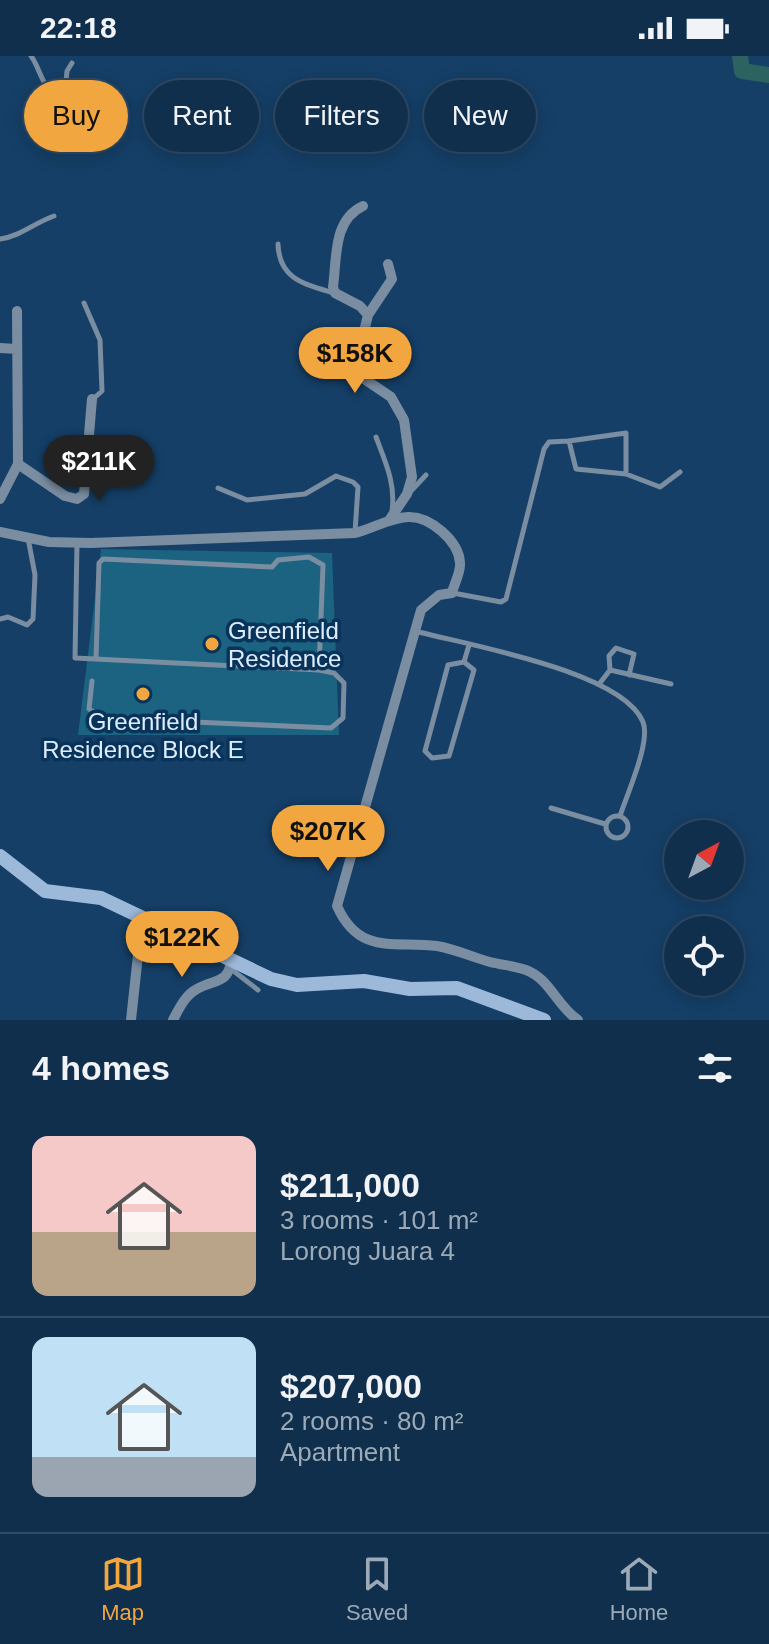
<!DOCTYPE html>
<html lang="en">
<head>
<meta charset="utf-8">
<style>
  body { margin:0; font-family:Helvetica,sans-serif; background:#1e3b57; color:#f1f3f6; height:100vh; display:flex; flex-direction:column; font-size:30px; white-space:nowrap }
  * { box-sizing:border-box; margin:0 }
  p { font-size:26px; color:#9ca9b6 }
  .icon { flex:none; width:44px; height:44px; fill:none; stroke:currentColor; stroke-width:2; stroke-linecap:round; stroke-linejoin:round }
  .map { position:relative; height:964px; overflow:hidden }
  .drawer { display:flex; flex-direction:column; background:#102f4d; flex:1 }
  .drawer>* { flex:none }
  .top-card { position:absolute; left:24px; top:24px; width:722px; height:72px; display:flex; gap:16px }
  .needle { width:52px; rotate:41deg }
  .fabs { position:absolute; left:664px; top:764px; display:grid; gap:16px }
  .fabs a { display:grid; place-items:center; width:80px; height:80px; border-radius:50%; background:#102f4d; box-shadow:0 4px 20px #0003,0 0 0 2px #304a65; font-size:40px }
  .price { position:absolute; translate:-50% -68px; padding:0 18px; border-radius:28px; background:#f1a63f; color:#111; font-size:26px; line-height:52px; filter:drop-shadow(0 2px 4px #0008) }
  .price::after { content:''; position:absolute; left:50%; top:48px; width:24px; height:18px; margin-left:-12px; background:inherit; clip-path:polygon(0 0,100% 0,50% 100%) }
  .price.on { background:#222; color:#fff }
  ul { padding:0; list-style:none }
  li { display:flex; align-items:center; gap:24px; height:200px; padding:0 32px }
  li+li { border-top:2px solid #304a65 }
  li span { display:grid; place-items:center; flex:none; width:224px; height:160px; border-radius:16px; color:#555 }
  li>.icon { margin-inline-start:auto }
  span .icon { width:96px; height:96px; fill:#fffc; stroke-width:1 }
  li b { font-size:34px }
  h2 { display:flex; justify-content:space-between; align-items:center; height:96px; padding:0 32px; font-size:34px }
  .chip { padding:0 28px; border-radius:36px; background:#102f4d; box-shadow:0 4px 20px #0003,0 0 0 2px #304a65; font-size:28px; line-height:72px }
  .chip.on { background:#f1a63f; color:#111 }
  .status { display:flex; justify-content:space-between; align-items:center; height:56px; padding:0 40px; background:#102f4d; direction:ltr }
  .status svg { height:22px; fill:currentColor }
  .menu { display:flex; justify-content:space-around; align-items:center; height:112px; border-top:2px solid #304a65; background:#102f4d; font-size:22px; color:#9ca9b6 }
  .menu a { display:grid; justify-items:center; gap:4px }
  .menu .on { color:#f1a63f }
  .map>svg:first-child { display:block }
</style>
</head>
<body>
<div class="status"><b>22:18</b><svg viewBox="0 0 49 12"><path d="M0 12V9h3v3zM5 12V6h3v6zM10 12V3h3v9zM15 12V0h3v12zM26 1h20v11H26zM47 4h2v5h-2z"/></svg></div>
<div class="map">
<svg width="769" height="964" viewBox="0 0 769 964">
  <rect width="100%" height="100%" fill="#153f67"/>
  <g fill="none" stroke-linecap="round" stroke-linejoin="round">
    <path stroke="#2c6360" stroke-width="16" d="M 740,0 L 742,15 L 769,19"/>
  </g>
  <path fill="#1b6381" d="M 101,493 L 332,497 L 339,679 L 78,679 Z"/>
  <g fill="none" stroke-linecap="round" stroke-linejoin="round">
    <path stroke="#7a8da1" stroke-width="5" d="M 31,0 C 42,14 42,42 65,35 L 67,15 L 72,7
      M 0,183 C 21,180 34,167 54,160
      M 278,188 C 279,223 304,228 334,237
      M 84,247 L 100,284 L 102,335 L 93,343
      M 626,377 L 626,418 L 576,413 L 569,385 Z
      M 376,381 C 385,405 396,428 392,455
      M 626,418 L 660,431 L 680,416
      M 218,432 L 247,444 L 305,438 L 336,420 L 353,426 L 358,431 L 355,476
      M 411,435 L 426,419
      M 77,487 L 75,602 L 319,614 L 323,509 L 309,501 L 278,504 L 272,511 L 103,503 L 99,507 L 96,603
      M 453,537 L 501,546 L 506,543 L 544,393 L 549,386 L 569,385
      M 0,563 L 8,561 L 27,569 L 33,563 L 35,519 L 28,482
      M 415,575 C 467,589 622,615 643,666 C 651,686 627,738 620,760
      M 464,606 L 474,614 L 449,700 L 432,702 L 425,695 L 448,609 Z
      M 464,606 L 469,589
      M 610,614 L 671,628
      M 92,625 L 89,653 L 103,662 L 331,672 L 343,662 L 344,627 L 334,617 L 319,614
      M 600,627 L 610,614 L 609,600 L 616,592 L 634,598 L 629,619
      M 551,752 L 605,768
      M606 771a11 11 0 1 1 22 0a11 11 0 1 1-22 0Z
      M 231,913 L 258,934"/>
    <path stroke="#7a8da1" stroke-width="10" d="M 363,150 C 333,164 337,201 333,231 L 335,237 L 360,250 L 368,259
      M 388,208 L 392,223 L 368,259 L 359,296 L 357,318 L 391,341 L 404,364 L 412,421 L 407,438 L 390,463
      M 0,292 L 16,293
      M 18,408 L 65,440 L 77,443 L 84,438 L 92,343
      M 0,443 L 18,408 L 17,255
      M 0,476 L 49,486 L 91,487 L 355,477 C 374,472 389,462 408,461 C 430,460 459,485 460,507 C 461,516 454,528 452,537 L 439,539 L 421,554 L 337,850 C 360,901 396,884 437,890 C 455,893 472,901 490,906 C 502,909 515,910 526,914 C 550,923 557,950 578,964
      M 131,964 L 142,862
      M 173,964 C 179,953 185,939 197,933 C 215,923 230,928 231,902"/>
    <path stroke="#9cb9da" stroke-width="14" d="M 0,800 L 45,835 L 101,842 L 271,923 L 297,929 L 364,925 L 410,933 L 457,932 L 544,964"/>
  </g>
  <g fill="#f1a63f" stroke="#08345b" stroke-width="3">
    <circle cx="212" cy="588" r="8"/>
    <circle cx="143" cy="638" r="8"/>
  </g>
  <g text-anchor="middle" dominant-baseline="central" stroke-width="7" stroke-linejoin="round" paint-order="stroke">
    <g font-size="24" fill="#e0edfc" stroke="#08345b" text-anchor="start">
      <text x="228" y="574">Greenfield<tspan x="228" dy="28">Residence</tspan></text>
      <text x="143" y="665" text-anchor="middle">Greenfield<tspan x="143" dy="28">Residence Block E</tspan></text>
    </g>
  </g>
</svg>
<div class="fabs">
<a><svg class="needle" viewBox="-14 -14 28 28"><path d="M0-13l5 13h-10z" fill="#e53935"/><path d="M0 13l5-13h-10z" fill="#9ca9b6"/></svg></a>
<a><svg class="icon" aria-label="locate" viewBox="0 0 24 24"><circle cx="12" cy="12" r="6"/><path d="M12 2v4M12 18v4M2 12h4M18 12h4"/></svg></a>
</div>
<b class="price" style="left:355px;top:339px">$158K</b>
<b class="price on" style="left:99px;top:447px">$211K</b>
<b class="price" style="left:328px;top:817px">$207K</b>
<b class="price" style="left:182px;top:923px">$122K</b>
<div class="top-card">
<a class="chip on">Buy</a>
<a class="chip">Rent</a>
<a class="chip">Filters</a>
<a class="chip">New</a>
</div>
</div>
<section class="drawer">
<h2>4 homes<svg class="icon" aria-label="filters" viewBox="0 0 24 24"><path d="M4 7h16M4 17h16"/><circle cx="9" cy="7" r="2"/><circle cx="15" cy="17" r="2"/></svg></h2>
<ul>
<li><span style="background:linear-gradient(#f6c9c9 60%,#b9a48a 0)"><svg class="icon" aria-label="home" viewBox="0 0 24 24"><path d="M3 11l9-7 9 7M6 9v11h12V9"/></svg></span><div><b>$211,000</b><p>3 rooms · 101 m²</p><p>Lorong Juara 4</p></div></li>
<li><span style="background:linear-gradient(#bfe0f5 75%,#9aa5b1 0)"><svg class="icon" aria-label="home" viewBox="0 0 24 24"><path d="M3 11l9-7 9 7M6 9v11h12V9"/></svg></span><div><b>$207,000</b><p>2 rooms · 80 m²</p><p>Apartment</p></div></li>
</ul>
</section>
<nav class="menu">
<a class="on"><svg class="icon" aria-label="map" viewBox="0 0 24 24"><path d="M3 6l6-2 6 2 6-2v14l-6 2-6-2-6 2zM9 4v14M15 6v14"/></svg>Map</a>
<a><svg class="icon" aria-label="saved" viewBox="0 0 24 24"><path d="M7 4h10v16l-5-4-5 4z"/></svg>Saved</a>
<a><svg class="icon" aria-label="home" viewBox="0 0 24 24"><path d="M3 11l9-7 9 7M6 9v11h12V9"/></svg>Home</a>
</nav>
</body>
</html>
